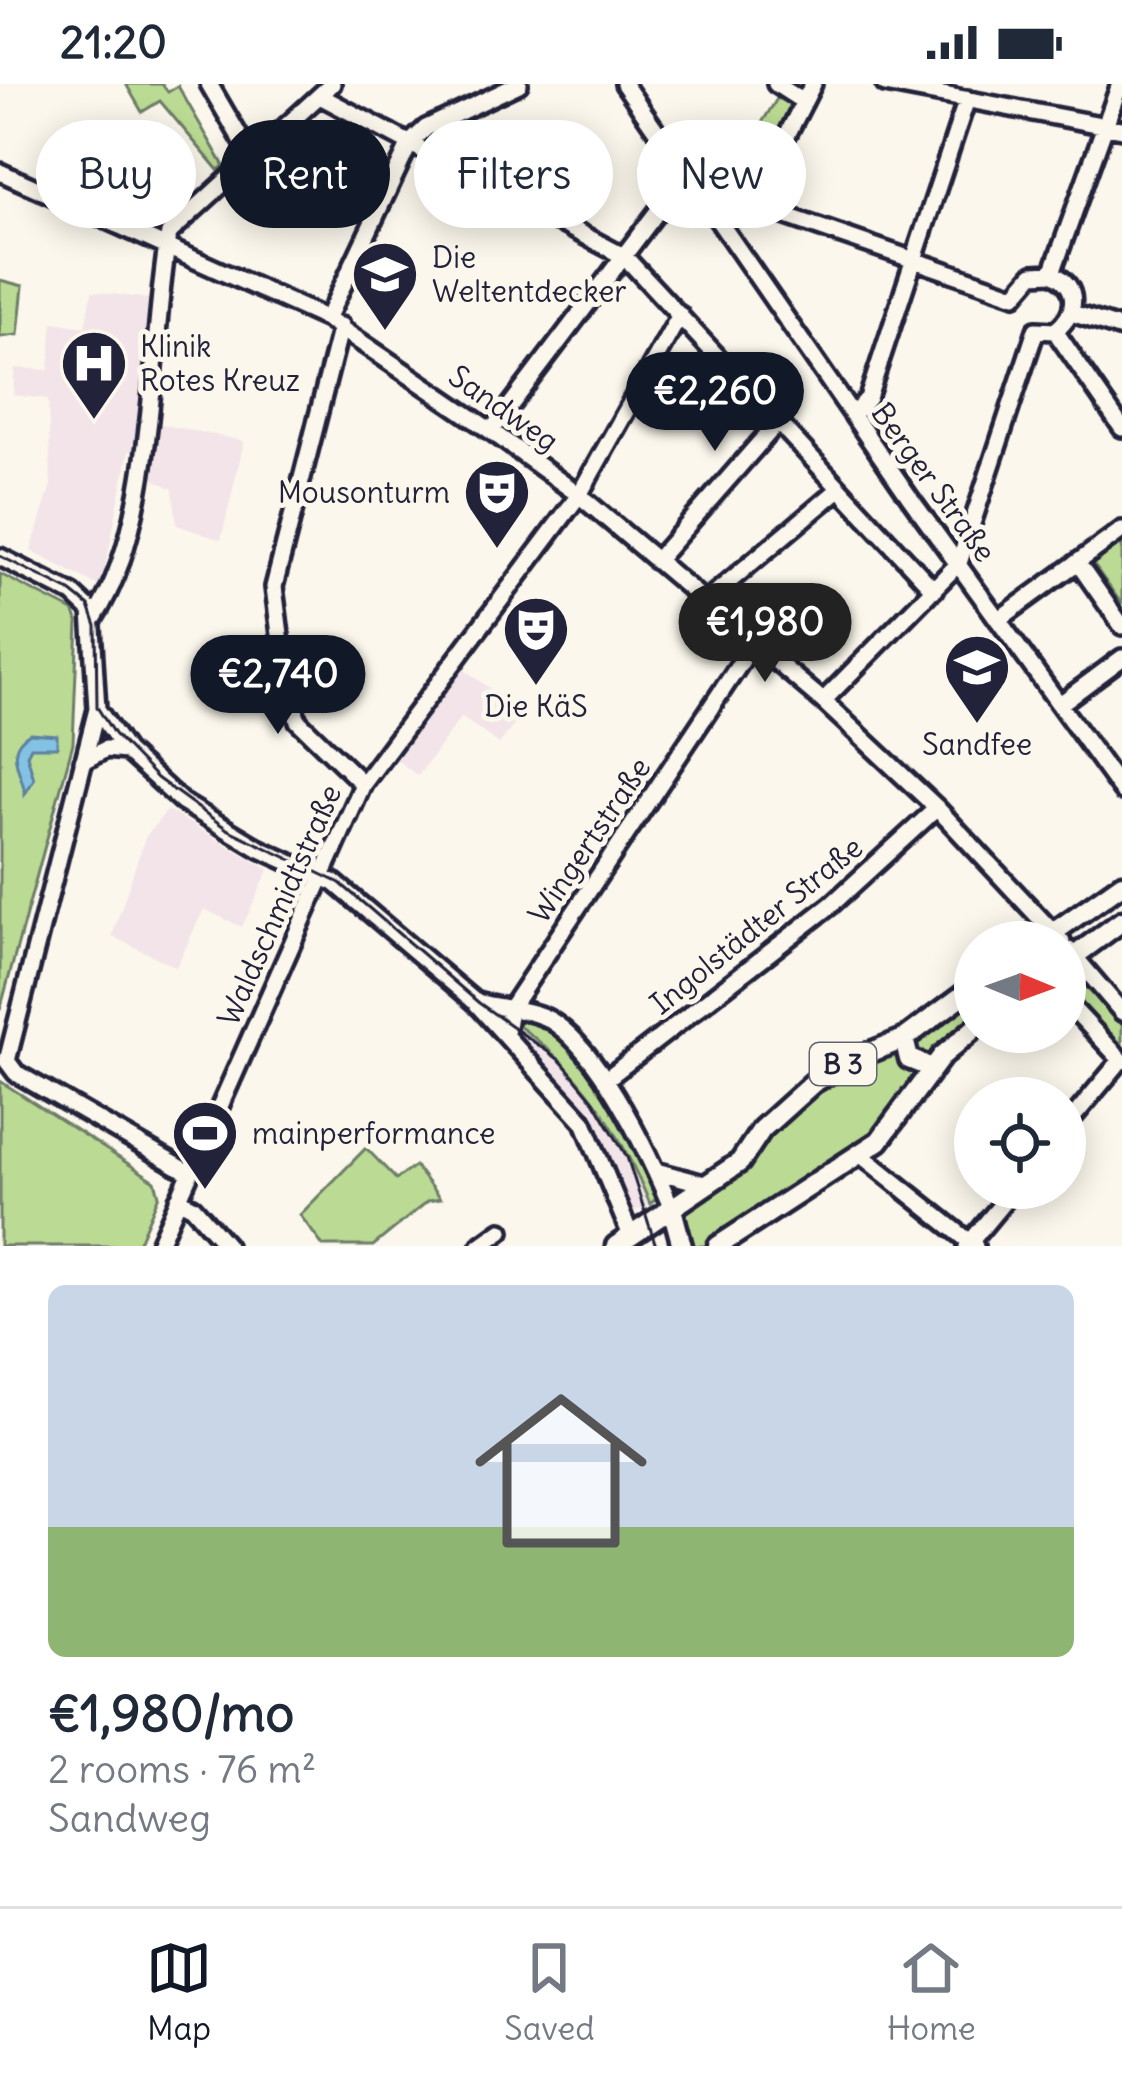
<!DOCTYPE html>
<html lang="en">
<head>
<meta charset="utf-8">
<style>
  body { margin:0; font-family:Delius,sans-serif; background:#f6f6f7; color:#1f2937; height:100vh; display:flex; flex-direction:column; font-size:45px; white-space:nowrap }
  * { box-sizing:border-box; margin:0 }
  p { font-size:39px; color:#747a83 }
  .icon { flex:none; width:66px; height:66px; fill:none; stroke:currentColor; stroke-width:2; stroke-linecap:round; stroke-linejoin:round }
  .map { position:relative; height:1162px; overflow:hidden }
  .side { display:flex; flex-direction:column; background:#fff; flex:1 }
  .side>* { flex:none }
  .guide { position:absolute; left:36px; top:36px; width:1050px; height:108px; display:flex; gap:24px }
  .needle { width:78px; rotate:91deg }
  .fabs { position:absolute; left:954px; top:837px; display:grid; gap:24px }
  .fabs a { display:grid; place-items:center; width:132px; height:132px; border-radius:50%; background:#fff; box-shadow:0 6px 30px #0003; font-size:60px }
  .price { position:absolute; translate:-50% -102px; padding:0 27px; border-radius:42px; background:#111827; color:#fff; font-size:39px; line-height:78px; filter:drop-shadow(0 3px 6px #0008) }
  .price::after { content:''; position:absolute; left:50%; top:72px; width:36px; height:27px; margin-left:-18px; background:inherit; clip-path:polygon(0 0,100% 0,50% 100%) }
  .price.current { background:#222; color:#fff }
  ul { padding:0; list-style:none }
  li { display:grid; align-content:center; gap:24px; height:636px; padding:0 48px }
  li span { display:grid; place-items:center; height:372px; border-radius:18px; color:#555 }
  li>.icon { margin-inline-start:auto }
  span .icon { width:216px; height:216px; fill:#fffc; stroke-width:1 }
  li b { font-size:51px }
  .chip { padding:0 42px; border-radius:54px; background:#fff; box-shadow:0 6px 30px #0003; font-size:42px; line-height:108px }
  .chip.current { background:#111827; color:#fff }
  .status { display:flex; justify-content:space-between; align-items:center; height:84px; padding:0 60px; background:#fff; direction:ltr }
  .status svg { height:33px; fill:currentColor }
  .tab-bar { display:flex; justify-content:space-around; align-items:center; height:168px; border-top:3px solid #e0e1e3; background:#fff; font-size:33px; color:#747a83 }
  .tab-bar a { display:grid; justify-items:center; gap:6px }
  .tab-bar .current { color:#111827 }
  .map>svg:first-child { display:block }
</style>
</head>
<body>
<div class="status"><b>21:20</b><svg viewBox="0 0 49 12"><path d="M0 12V9h3v3zM5 12V6h3v6zM10 12V3h3v9zM15 12V0h3v12zM26 1h20v11H26zM47 4h2v5h-2z"/></svg></div>
<div class="map">
<svg width="1122" height="1162" viewBox="0 0 1122 1162">
  <rect width="100%" height="100%" fill="#fbf7ec"/>
  <filter id="ink" filterUnits="userSpaceOnUse"><feTurbulence type="fractalNoise" baseFrequency=".00833" numOctaves="2"/><feDisplacementMap in="SourceGraphic" scale="24" xChannelSelector="R" yChannelSelector="G"/><feConvolveMatrix kernelMatrix="1 2 1 2 8 2 1 2 1" color-interpolation-filters="sRGB"/></filter>
  <g filter="url(#ink)">
    <path fill="#f2e4e8" d="M 92,207 L 155,216 L 135,367 L 129,367 L 101,503 L 31,467 L 51,401 L 48,315 L 13,311 L 15,284 L 49,286 L 53,238 L 85,243 Z
      M 160,340 L 244,357 L 221,456 L 177,441 L 173,405 L 152,394 Z
      M 463,585 L 523,629 L 499,660 L 461,633 L 418,692 L 397,676 Z
      M 167,726 L 269,786 L 242,843 L 204,825 L 176,883 L 112,852 L 145,754 Z
      M 513,938 L 561,972 L 596,1016 L 629,1070 L 650,1120 L 632,1129 L 598,1051 L 534,969 L 508,947 Z"/>
    <path fill="#bbdb94" stroke="#6e7e68" stroke-width="3" d="M 126,0 L 162,0 L 168,8 L 178,2 L 224,82 L 218,86 L 160,17 L 142,28 Z
      M 780,10 L 797,19 L 766,78 L 735,62 L 748,41 L 758,45 Z
      M 0,196 L 23,202 L 18,251 L 0,253 Z
      M 1122,454 L 1122,519 L 1121,519 L 1091,477 Z
      M 0,490 L 73,527 L 78,538 L 73,659 L 0,926 Z
      M 1081,893 L 1122,940 L 1122,969 L 1066,906 Z
      M 975,913 L 975,937 L 930,977 L 918,976 L 913,956 Z
      M 516,933 C 583,935 634,1056 663,1108 L 650,1120 C 619,1045 581,984 513,938 Z
      M 899,965 L 908,983 L 919,989 L 881,1047 L 708,1162 L 688,1162 L 679,1132 L 746,1082 L 766,1052 L 834,991 Z
      M 0,997 L 155,1097 L 159,1111 L 137,1162 L 0,1162 Z
      M 366,1064 L 396,1095 L 415,1082 L 440,1115 L 428,1117 L 373,1162 L 323,1162 L 300,1131 Z"/>
    <path fill="#84c2e4" stroke="#5d82a0" stroke-width="3" d="M 30,649 L 57,651 L 57,663 L 31,663 L 27,671 L 34,695 L 25,710 C 24,691 1,666 30,649 Z"/>
    <g fill="none" stroke-linecap="round" stroke-linejoin="round">
      <defs>
        <path id="minor" d="M 209,0 L 252,74
          M 624,0 L 910,414 L 1122,707
          M 776,0 L 804,18
          M 813,0 L 752,120 L 1015,211 L 1033,190 L 1052,189 C 1080,202 1078,229 1055,247 L 1036,246 L 959,479 L 823,617
          M 885,0 L 1122,45
          M 320,12 L 625,173 L 934,506
          M 0,88 L 327,235 L 491,347 L 579,411 L 823,617 L 937,724 L 1062,858
          M 1052,189 L 1120,0
          M 1072,229 L 1122,245
          M 327,235 L 410,59 L 426,44 L 519,0
          M 341,242 L 274,503 L 285,590 L 298,637 L 363,700
          M 1055,247 L 1122,344
          M 853,331 L 868,314 L 967,15
          M 491,347 L 685,91
          M 0,473 L 73,510 L 91,527 L 97,625 L 7,977 L 16,989 L 188,1088
          M 656,477 L 777,339
          M 1078,479 L 1122,542
          M 706,517 L 838,406
          M 94,534 C 157,437 149,261 169,149 L 332,0
          M 998,536 L 1122,446
          M 1060,620 L 1122,574
          M 97,625 L 126,667 L 182,718 L 260,765 L 335,799 L 474,917 L 584,1038 L 631,1152
          M 83,677 L 106,665 L 126,667
          M 1069,866 L 1122,928
          M 1065,916 L 1122,977
          M 477,918 C 500,925 529,924 550,936 C 601,967 649,1071 672,1125
          M 506,949 L 510,925 L 755,557
          M 605,996 L 831,821 L 937,724
          M 1065,1043 L 1121,976
          M 861,1071 L 975,1162
          M 656,1087 L 708,1101
          M 178,1115 L 193,1123 L 227,1162
          M 158,1162 L 363,700 L 579,411 L 680,231
          M 480,1162 L 501,1147
          M 967,1162 L 1015,1104"/>
        <path id="major" d="M 1040,858 L 1122,800
          M 1065,879 L 1122,837
          M 904,955 L 909,975 L 932,984
          M 672,1125 L 682,1162
          M 616,1162 L 740,1078 L 762,1045 L 813,999 L 853,975 L 904,955 L 975,902
          M 718,1162 L 879,1057 L 942,972 L 975,944"/>
      </defs>
      <use href="#minor" stroke="#22223b" stroke-width="24"/>
      <use href="#major" stroke="#22223b" stroke-width="27"/>
      <use href="#minor" stroke="#fbf7ec" stroke-width="15"/>
      <use href="#major" stroke="#fbf7ec" stroke-width="18"/>
      <path stroke="#22223b" stroke-width="3" d="M 0,472 L 70,507 L 89,522 L 96,542 L 97,623 L 114,650 L 157,694 L 227,745 L 340,799 L 479,919 L 561,977 L 594,1017 L 627,1073 L 656,1162"/>
    </g>
  </g>
  <defs>
    <symbol id="school-pin" viewBox="-11 -11 22 30"><path d="M0 17L-7.5 6A9.5 9.5 0 1 1 7.5 6Z" fill="#22223b" stroke="#fbf7ec"/><path d="M0-5L7-2L0 1L-7-2ZM-4 1L0 2.5L4 1V4Q0 6-4 4Z" fill="#fff"/></symbol>
    <symbol id="hospital-pin" viewBox="-11 -11 22 30"><path d="M0 17L-7.5 6A9.5 9.5 0 1 1 7.5 6Z" fill="#22223b" stroke="#fbf7ec"/><path d="M-5-5h3v3.5h4V-5h3V5h-3V1.5h-4V5h-3Z" fill="#fff"/></symbol>
    <symbol id="theatre-pin" viewBox="-11 -11 22 30"><path d="M0 17L-7.5 6A9.5 9.5 0 1 1 7.5 6Z" fill="#22223b" stroke="#fbf7ec"/><path d="M-5-5.5Q0-4 5-5.5V0Q5 5 0 6Q-5 5-5 0ZM-3.3-2.5H-1v1.5H-3.3ZM1-2.5H3.3v1.5H1ZM-2.8 1Q0 5.5 2.8 1Z" fill="#fff"/></symbol>
    <symbol id="stadium-pin" viewBox="-11 -11 22 30"><path d="M0 17L-7.5 6A9.5 9.5 0 1 1 7.5 6Z" fill="#22223b" stroke="#fbf7ec"/><path d="M0-5a6.5 5 0 1 0 0 10a6.5 5 0 1 0 0-10ZM-3.5-1.8h7v3.6h-7Z" fill="#fff"/></symbol>
  </defs>
  <g fill-rule="evenodd">
    <use href="#school-pin" x="347" y="152" width="76" height="104"/>
    <use href="#hospital-pin" x="56" y="241" width="76" height="104"/>
    <use href="#theatre-pin" x="459" y="370" width="76" height="104"/>
    <use href="#theatre-pin" x="498" y="507" width="76" height="104"/>
    <use href="#school-pin" x="939" y="545" width="76" height="104"/>
    <use href="#stadium-pin" x="167" y="1011" width="76" height="104"/>
  </g>
  <g text-anchor="middle" dominant-baseline="central" stroke-width="10" stroke-linejoin="round" paint-order="stroke">
    <rect fill="#fbf7ec" stroke="#636270" stroke-width="3" x="810" y="959" width="66" height="42" rx="9"/>
    <g font-size="27" font-weight="bold" fill="#22223b">
      <text x="843" y="980">B 3</text>
    </g>
    <g font-size="30" fill="#22223b" stroke="#fbf7ec" text-anchor="start">
      <text x="432" y="173">Die<tspan x="432" dy="34">Weltentdecker</tspan></text>
      <text x="140" y="262">Klinik<tspan x="140" dy="34">Rotes Kreuz</tspan></text>
      <text x="450" y="408" text-anchor="end">Mousonturm</text>
      <text x="536" y="622" text-anchor="middle">Die KäS</text>
      <text x="977" y="660" text-anchor="middle">Sandfee</text>
      <text x="252" y="1049">mainperformance</text>
    </g>
    <g font-size="30" fill="#22223b" stroke="#fbf7ec">
      <text transform="translate(504 324) rotate(35)">Sandweg</text>
      <text transform="translate(934 398) rotate(54)">Berger Straße</text>
      <text transform="translate(589 756) rotate(-56)">Wingertstraße</text>
      <text transform="translate(279 821) rotate(-66)">Waldschmidtstraße</text>
      <text transform="translate(756 841) rotate(-39)">Ingolstädter Straße</text>
    </g>
  </g>
</svg>
<div class="fabs">
<a><svg class="needle" viewBox="-14 -14 28 28"><path d="M0-13l5 13h-10z" fill="#e53935"/><path d="M0 13l5-13h-10z" fill="#747a83"/></svg></a>
<a><svg class="icon" aria-label="locate" viewBox="0 0 24 24"><circle cx="12" cy="12" r="6"/><path d="M12 2v4M12 18v4M2 12h4M18 12h4"/></svg></a>
</div>
<b class="price" style="left:715px;top:370px">€2,260</b>
<b class="price current" style="left:765px;top:601px">€1,980</b>
<b class="price" style="left:278px;top:653px">€2,740</b>
<div class="guide">
<a class="chip">Buy</a>
<a class="chip current">Rent</a>
<a class="chip">Filters</a>
<a class="chip">New</a>
</div>
</div>
<section class="side">
<ul>
<li><span style="background:linear-gradient(#c9d6e8 65%,#8fb573 0)"><svg class="icon" aria-label="home" viewBox="0 0 24 24"><path d="M3 11l9-7 9 7M6 9v11h12V9"/></svg></span><div><b>€1,980/mo</b><p>2 rooms · 76 m²</p><p>Sandweg</p></div></li>
</ul>
</section>
<nav class="tab-bar">
<a class="current"><svg class="icon" aria-label="map" viewBox="0 0 24 24"><path d="M3 6l6-2 6 2 6-2v14l-6 2-6-2-6 2zM9 4v14M15 6v14"/></svg>Map</a>
<a><svg class="icon" aria-label="saved" viewBox="0 0 24 24"><path d="M7 4h10v16l-5-4-5 4z"/></svg>Saved</a>
<a><svg class="icon" aria-label="home" viewBox="0 0 24 24"><path d="M3 11l9-7 9 7M6 9v11h12V9"/></svg>Home</a>
</nav>
</body>
</html>
